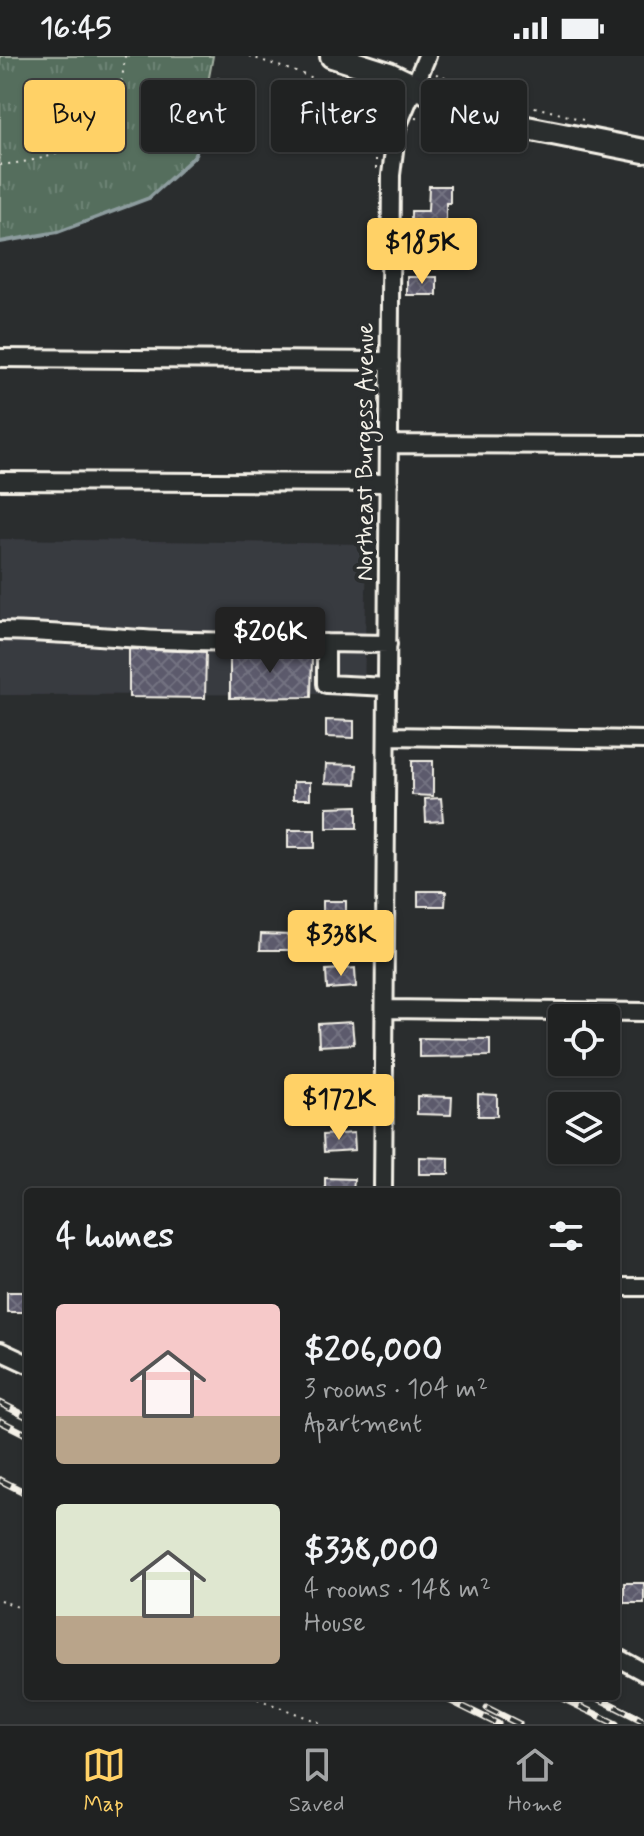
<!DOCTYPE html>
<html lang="en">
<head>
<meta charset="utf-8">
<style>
  body { margin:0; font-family:Mynerve,sans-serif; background:#282a2a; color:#f1f3f6; height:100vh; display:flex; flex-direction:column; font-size:30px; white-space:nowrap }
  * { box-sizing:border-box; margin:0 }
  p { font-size:26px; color:#a2a4a5 }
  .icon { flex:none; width:44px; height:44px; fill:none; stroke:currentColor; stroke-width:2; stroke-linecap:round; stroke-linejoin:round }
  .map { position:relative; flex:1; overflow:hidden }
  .panel { position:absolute; left:24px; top:1132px; width:596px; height:512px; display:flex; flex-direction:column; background:#202222; border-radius:8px; box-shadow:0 2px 6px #0004,0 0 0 2px #3d3f40 }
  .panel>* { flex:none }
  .banner { position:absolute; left:24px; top:24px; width:596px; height:72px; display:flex; gap:16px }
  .buttons { position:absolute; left:548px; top:948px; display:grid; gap:16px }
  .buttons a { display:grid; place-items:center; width:72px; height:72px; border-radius:8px; background:#202222; box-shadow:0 2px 6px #0004,0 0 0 2px #3d3f40; font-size:40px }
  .price { position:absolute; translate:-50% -68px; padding:0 18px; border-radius:8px; background:#ffd166; color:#111; font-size:26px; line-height:52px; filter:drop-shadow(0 2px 4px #0008) }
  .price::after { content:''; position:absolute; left:50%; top:48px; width:24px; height:18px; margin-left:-12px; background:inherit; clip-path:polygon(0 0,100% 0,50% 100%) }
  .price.on { background:#222; color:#fff }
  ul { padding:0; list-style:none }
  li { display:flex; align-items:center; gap:24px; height:200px; padding:0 32px }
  li span { display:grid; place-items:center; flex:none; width:224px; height:160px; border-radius:8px; color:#555 }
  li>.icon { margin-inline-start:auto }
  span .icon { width:96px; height:96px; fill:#fffc; stroke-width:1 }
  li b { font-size:34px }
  h2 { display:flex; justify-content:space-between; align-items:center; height:96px; padding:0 32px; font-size:34px }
  .pill { padding:0 28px; border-radius:8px; background:#202222; box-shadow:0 2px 6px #0004,0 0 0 2px #3d3f40; font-size:28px; line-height:72px }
  .pill.on { background:#ffd166; color:#111 }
  .status { display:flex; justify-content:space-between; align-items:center; height:56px; padding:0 40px; background:#202222; direction:ltr }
  .status svg { height:22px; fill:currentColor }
  .dock { display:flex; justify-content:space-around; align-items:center; height:112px; border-top:2px solid #3d3f40; background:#202222; font-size:22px; color:#a2a4a5 }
  .dock a { display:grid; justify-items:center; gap:4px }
  .dock .on { color:#ffd166 }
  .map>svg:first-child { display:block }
</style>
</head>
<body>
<div class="status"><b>16:45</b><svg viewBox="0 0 49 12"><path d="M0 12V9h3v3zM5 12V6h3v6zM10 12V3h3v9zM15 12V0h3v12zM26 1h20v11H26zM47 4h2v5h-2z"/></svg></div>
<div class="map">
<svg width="644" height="1668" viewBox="0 0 644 1668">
  <defs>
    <pattern id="grass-tufts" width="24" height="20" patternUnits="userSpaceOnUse" patternTransform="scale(2)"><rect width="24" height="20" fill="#546e5d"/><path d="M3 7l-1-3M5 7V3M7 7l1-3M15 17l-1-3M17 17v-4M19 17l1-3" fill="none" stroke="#6d8374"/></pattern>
    <pattern id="building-cross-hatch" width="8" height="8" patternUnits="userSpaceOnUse" patternTransform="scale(2)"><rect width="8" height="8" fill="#5b5a6c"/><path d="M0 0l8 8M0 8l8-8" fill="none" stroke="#737281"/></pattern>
  </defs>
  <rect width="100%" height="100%" fill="#2a2d2e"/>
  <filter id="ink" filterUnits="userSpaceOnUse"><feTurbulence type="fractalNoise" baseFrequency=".0125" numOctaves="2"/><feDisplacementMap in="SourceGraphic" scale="16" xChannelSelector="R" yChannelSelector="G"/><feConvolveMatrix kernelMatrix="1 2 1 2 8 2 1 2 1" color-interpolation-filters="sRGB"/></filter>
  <g filter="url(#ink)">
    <path fill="#393a41" d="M 0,483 L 367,488 L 364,638 L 0,639 Z"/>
    <path fill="url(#grass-tufts)" stroke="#a4b0a2" stroke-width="2" d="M 0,0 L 213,0 L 194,101 L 149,142 L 58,176 L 0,186 Z"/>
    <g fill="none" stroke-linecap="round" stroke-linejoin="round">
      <path stroke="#8d9c9e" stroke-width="4" d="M 0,186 L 58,176 L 149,142 L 194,101 L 212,49 L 218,23"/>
    </g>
    <path fill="url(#building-cross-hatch)" stroke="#f4f1e8" stroke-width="2" d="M 429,130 L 450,130 L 450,147 L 446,147 L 446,176 L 411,176 L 411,155 L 428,155 Z
      M 407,221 L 437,221 L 437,239 L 407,239 Z
      M 129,593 L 206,596 L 205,642 L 129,641 Z
      M 230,597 L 312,598 L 311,641 L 230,642 Z
      M 326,664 L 354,665 L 354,682 L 326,681 Z
      M 412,705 L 433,705 L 433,740 L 412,739 Z
      M 326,708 L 357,709 L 356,728 L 325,727 Z
      M 293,726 L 310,726 L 310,743 L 293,743 Z
      M 441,742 L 443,765 L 426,766 L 425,743 Z
      M 357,750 L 357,772 L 327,772 L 327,751 Z
      M 288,774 L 315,774 L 315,792 L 288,792 Z
      M 418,835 L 446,835 L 445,850 L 418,850 Z
      M 323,845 L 346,845 L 346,871 L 323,871 Z
      M 261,878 L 292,879 L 291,894 L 260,894 Z
      M 355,912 L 356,931 L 327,933 L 326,914 Z
      M 352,966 L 354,988 L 319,990 L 318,968 Z
      M 419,982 L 490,983 L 490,1000 L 419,1001 Z
      M 478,1038 L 497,1039 L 497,1060 L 478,1060 Z
      M 417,1040 L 452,1041 L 451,1059 L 417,1058 Z
      M 354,1077 L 355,1094 L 324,1096 L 323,1079 Z
      M 419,1101 L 449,1102 L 449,1118 L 419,1118 Z
      M 325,1122 L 354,1123 L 353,1136 L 325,1136 Z
      M 7,1236 L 28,1236 L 28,1256 L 7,1256 Z
      M 624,1527 L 644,1527 L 644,1547 L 624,1547 Z"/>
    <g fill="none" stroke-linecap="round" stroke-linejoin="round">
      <defs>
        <path id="minor" d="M 0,302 L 390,305
          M 389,388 L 644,389
          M 0,425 L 389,427
          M 0,575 C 54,576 106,581 160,584 C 215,586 271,586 326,587
          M 388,631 L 326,628 L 326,587 L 388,588
          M 387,680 L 644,684
          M 385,953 L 644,956
          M 383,1136 L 391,119 L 397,71 L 427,0
          M 616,1231 L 644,1231
          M 0,1295 L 28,1308
          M 0,1356 L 28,1370
          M 616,1601 L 644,1616
          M 577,1640 L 634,1668"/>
        <path id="major" d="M 332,0 L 389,18 L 441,43 L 527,72 L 644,95"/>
      </defs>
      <use href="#minor" stroke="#f4f1e8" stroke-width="22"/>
      <use href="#major" stroke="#f4f1e8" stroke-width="28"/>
      <path stroke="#f4f1e8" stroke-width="2" stroke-dasharray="2 6" stroke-linecap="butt" d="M 249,0 L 384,46
        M 436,18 L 535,51 L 587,65
        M 415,62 L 421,63 L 432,58
        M 382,65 L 385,36
        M 0,109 C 74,101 118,81 125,0
        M 376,113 L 376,100 L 381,72
        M 374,289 L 374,275
        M 0,1544 L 28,1555
        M 250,1640 L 324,1668"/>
      <use href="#minor" stroke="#2a2d2e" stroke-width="16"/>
      <use href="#major" stroke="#2a2d2e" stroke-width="22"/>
      <defs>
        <path id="rail" d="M 0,1347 L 28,1361
          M 0,1365 L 28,1379
          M 0,1424 L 28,1438
          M 441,1640 L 498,1668
          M 558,1640 L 616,1668
          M 594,1640 L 644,1665
          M 487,1652 L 519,1668"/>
      </defs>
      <use href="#rail" stroke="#f4f1e8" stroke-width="7"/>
      <use href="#rail" stroke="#2a2d2e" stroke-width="4" stroke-dasharray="12" stroke-linecap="butt"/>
    </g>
  </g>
  <g text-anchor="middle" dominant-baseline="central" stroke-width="8" stroke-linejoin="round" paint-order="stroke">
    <g font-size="24" fill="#f4f1e8" stroke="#2a2d2e">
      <text transform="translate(365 396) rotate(-90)">Northeast Burgess Avenue</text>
    </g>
  </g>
</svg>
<div class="buttons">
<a><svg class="icon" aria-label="locate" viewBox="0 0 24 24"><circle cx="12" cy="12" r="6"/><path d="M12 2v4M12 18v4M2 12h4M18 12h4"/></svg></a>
<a><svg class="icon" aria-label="layers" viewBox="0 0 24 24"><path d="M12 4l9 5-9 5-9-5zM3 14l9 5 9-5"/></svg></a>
</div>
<b class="price" style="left:422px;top:230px">$185K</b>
<b class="price on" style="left:270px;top:619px">$206K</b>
<b class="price" style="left:341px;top:922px">$338K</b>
<b class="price" style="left:339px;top:1086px">$172K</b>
<div class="banner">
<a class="pill on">Buy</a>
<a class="pill">Rent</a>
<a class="pill">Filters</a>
<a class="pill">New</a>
</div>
<section class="panel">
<h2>4 homes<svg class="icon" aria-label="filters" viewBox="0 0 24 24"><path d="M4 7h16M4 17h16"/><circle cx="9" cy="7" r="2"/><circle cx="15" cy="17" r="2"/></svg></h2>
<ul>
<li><span style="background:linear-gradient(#f6c9c9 70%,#b9a48a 0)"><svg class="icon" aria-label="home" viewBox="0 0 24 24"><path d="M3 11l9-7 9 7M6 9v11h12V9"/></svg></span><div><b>$206,000</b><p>3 rooms · 104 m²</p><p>Apartment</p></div></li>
<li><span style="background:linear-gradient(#dfe7d0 70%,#b9a48a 0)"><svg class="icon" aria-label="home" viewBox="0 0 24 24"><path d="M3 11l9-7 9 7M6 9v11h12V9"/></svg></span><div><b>$338,000</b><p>4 rooms · 148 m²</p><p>House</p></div></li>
</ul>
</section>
</div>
<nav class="dock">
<a class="on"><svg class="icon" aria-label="map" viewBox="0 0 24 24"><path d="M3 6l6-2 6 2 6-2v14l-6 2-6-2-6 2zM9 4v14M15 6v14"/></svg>Map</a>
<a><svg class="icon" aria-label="saved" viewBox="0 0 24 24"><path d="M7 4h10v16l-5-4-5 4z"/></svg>Saved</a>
<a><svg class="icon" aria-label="home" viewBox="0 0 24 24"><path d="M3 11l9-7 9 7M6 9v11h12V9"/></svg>Home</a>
</nav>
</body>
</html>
